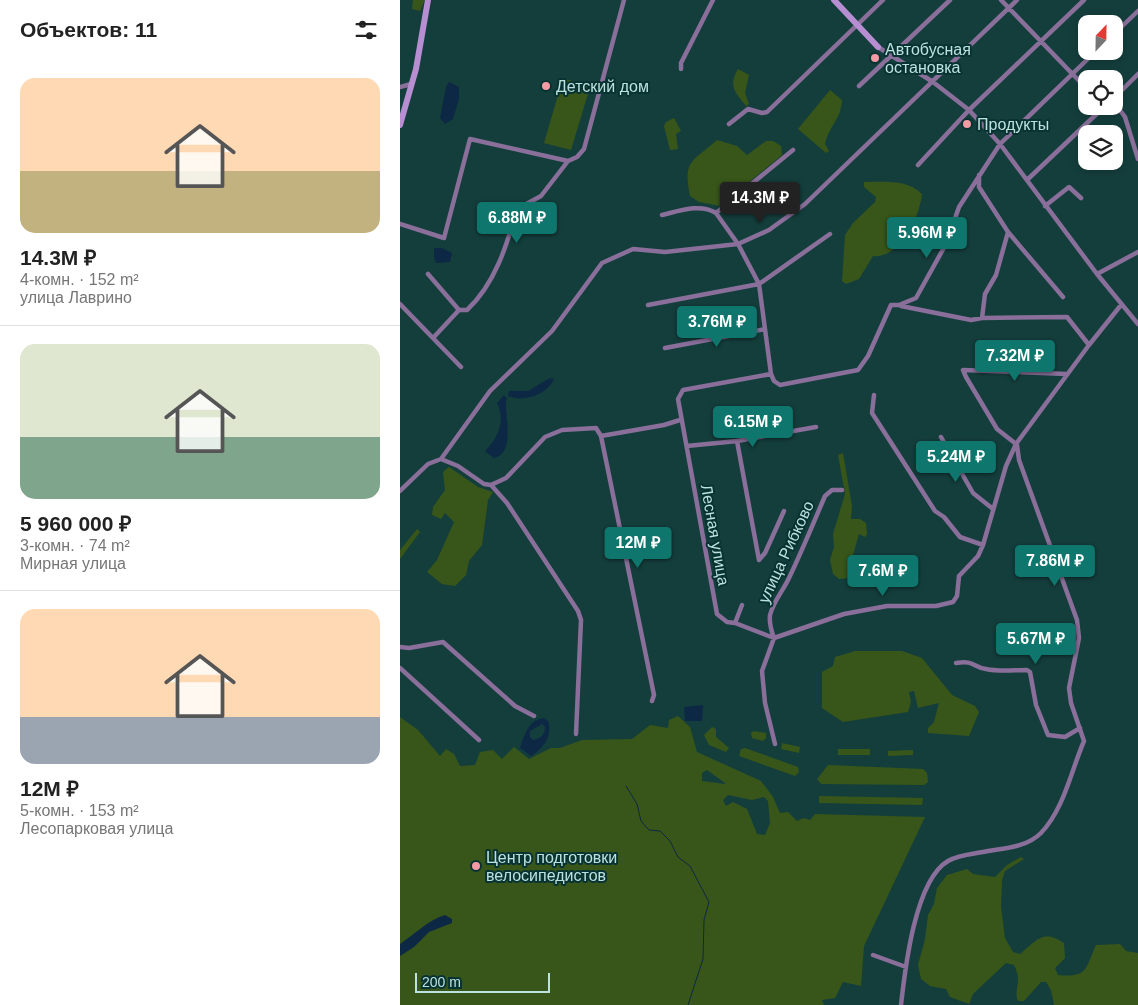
<!DOCTYPE html>
<html lang="ru">
<head>
<meta charset="utf-8">
<style>
  body { margin:0; font-family:Arial,sans-serif; background:#f6f6f6; color:#222; height:100vh; display:flex; flex-direction:column; font-size:19px; white-space:nowrap }
  * { box-sizing:border-box; margin:0 }
  p { font-size:16px; color:#767676 }
  .icon { flex:none; width:28px; height:28px; fill:none; stroke:currentColor; stroke-width:2; stroke-linecap:round; stroke-linejoin:round }
  .map { position:relative; flex:1; overflow:hidden }
  .side { display:flex; flex-direction:column; background:#fff; width:400px }
  .side>* { flex:none }
  .needle { width:32px; rotate:22deg }
  .buttons { position:absolute; left:678px; top:15px; display:grid; gap:10px }
  .buttons a { display:grid; place-items:center; width:45px; height:45px; border-radius:10px; background:#fff; box-shadow:0 2px 8px #0003; font-size:25px }
  .scale { position:absolute; left:15px; bottom:12px; width:135px; box-sizing:border-box; padding-left:5px; border:2px solid #bde1de; border-top:0; font-size:14px; line-height:18px; white-space:nowrap; color:#bde1de; -webkit-text-stroke:4px #073332; paint-order:stroke }
  .price { position:absolute; translate:-50% -42px; padding:0 11px; border-radius:5px; background:#0f766e; color:#fff; font-size:16px; line-height:32px; filter:drop-shadow(0 1px 2px #0008) }
  .price::after { content:''; position:absolute; left:50%; top:30px; width:15px; height:11px; margin-left:-8px; background:inherit; clip-path:polygon(0 0,100% 0,50% 100%) }
  .price.on { background:#222; color:#fff }
  ul { padding:0; list-style:none }
  li { display:grid; align-content:center; gap:10px; height:265px; padding:0 20px }
  li+li { border-top:1px solid #e0e0e0 }
  li span { display:grid; place-items:center; height:155px; border-radius:15px; color:#555 }
  li>.icon { margin-inline-start:auto }
  span .icon { width:90px; height:90px; fill:#fffc; stroke-width:1 }
  li b { font-size:21px }
  h2 { display:flex; justify-content:space-between; align-items:center; height:60px; padding:0 20px; font-size:21px }
  main { display:flex; flex:1; min-height:0 }
  .map>svg:first-child { display:block }
</style>
</head>
<body>
<main>
<section class="side">
<h2>Объектов: 11<svg class="icon" aria-label="filters" viewBox="0 0 24 24"><path d="M4 7h16M4 17h16"/><circle cx="9" cy="7" r="2"/><circle cx="15" cy="17" r="2"/></svg></h2>
<ul>
<li><span style="background:linear-gradient(#ffd9b3 60%,#c2b280 0)"><svg class="icon" aria-label="home" viewBox="0 0 24 24"><path d="M3 11l9-7 9 7M6 9v11h12V9"/></svg></span><div><b>14.3M ₽</b><p>4-комн. · 152 m²</p><p>улица Лаврино</p></div></li>
<li><span style="background:linear-gradient(#dfe7d0 60%,#7fa58c 0)"><svg class="icon" aria-label="home" viewBox="0 0 24 24"><path d="M3 11l9-7 9 7M6 9v11h12V9"/></svg></span><div><b>5 960 000 ₽</b><p>3-комн. · 74 m²</p><p>Мирная улица</p></div></li>
<li><span style="background:linear-gradient(#ffd9b3 70%,#9aa5b1 0)"><svg class="icon" aria-label="home" viewBox="0 0 24 24"><path d="M3 11l9-7 9 7M6 9v11h12V9"/></svg></span><div><b>12M ₽</b><p>5-комн. · 153 m²</p><p>Лесопарковая улица</p></div></li>
</ul>
</section>
<div class="map">
<svg width="738" height="1005" viewBox="0 0 738 1005">
  <rect width="100%" height="100%" fill="#143e3c"/>
  <path fill="#385619" fill-rule="evenodd" d="M 13,0 L 25,0 L 20,11 L 12,9 Z
    M 338,69 L 349,75 L 345,93 L 349,104 L 346,106 C 335,92 328,86 338,69 Z
    M 163,78 L 190,87 L 171,150 L 144,143 Z
    M 430,90 L 442,100 C 441,120 429,125 425,144 L 429,151 L 426,153 L 398,129 Z
    M 274,118 L 281,131 L 276,134 L 278,149 L 270,150 L 264,126 L 266,122 Z
    M 317,140 L 337,146 L 347,155 L 366,141 L 373,141 L 381,146 L 382,155 L 320,206 L 299,202 L 290,196 C 283,160 291,163 317,140 Z
    M 464,182 C 484,182 507,179 522,194 C 520,216 500,259 473,256 L 459,279 L 446,284 L 442,281 L 445,235 L 453,223 L 475,202 L 476,197 L 464,187 Z
    M 443,453 L 452,506 L 451,519 L 460,519 L 466,523 L 467,534 L 465,537 L 459,534 L 449,569 L 454,572 L 449,578 L 439,579 L 433,574 L 430,560 L 434,547 L 433,534 L 445,494 L 438,455 Z
    M 49,467 L 78,487 L 93,492 L 88,500 L 82,545 L 69,561 L 66,575 L 55,586 L 42,584 L 27,572 L 37,560 L 54,522 L 45,513 L 41,519 L 32,515 L 33,507 L 45,490 L 43,472 Z
    M 17,529 L 20,532 L 0,559 L 0,550 Z
    M 455,651 L 502,651 L 522,658 L 552,695 L 575,706 L 579,712 L 569,736 L 528,733 L 528,728 L 534,722 L 539,703 L 518,708 L 514,691 L 509,692 L 511,702 L 508,712 L 443,722 L 422,708 L 422,672 L 433,666 L 435,657 Z
    M 278,716 L 290,727 L 297,752 L 361,781 L 373,797 L 380,813 L 388,812 L 397,821 L 404,818 L 410,820 L 415,814 L 525,817 L 464,946 L 461,986 L 443,982 L 435,998 L 422,1000 L 424,1005 L 0,1005 L 0,717 L 18,730 L 40,756 L 46,749 L 54,754 L 60,766 L 75,765 L 80,752 L 93,750 L 102,759 L 114,747 L 129,759 L 151,748 L 160,748 L 182,740 L 232,739 L 250,725 L 268,728 L 269,720 ZM 307,770 L 325,783 L 325,784 L 302,781 L 302,773 ZM 328,795 L 352,800 L 364,797 L 368,801 L 370,823 L 365,835 L 357,834 L 347,809 L 333,802 L 326,806 L 323,800 Z
    M 312,727 L 316,729 L 316,737 L 329,748 L 326,752 L 309,745 L 304,735 Z
    M 354,731 L 366,733 L 366,738 L 363,741 L 352,738 L 351,733 Z
    M 382,743 L 400,747 L 399,753 L 381,749 Z
    M 345,748 L 398,767 L 399,772 L 395,776 L 339,756 L 341,749 Z
    M 438,749 L 470,749 L 470,755 L 438,755 Z
    M 513,750 L 513,755 L 488,756 L 488,751 Z
    M 428,765 L 523,769 L 527,773 L 528,782 L 524,785 L 421,784 L 417,779 Z
    M 419,796 L 523,798 L 522,805 L 419,803 Z
    M 621,857 L 624,859 L 605,871 L 602,880 L 601,907 L 605,938 L 613,952 L 620,954 C 637,940 643,929 664,943 L 665,958 L 655,968 L 658,975 C 688,978 685,969 696,945 L 720,944 L 726,951 L 738,953 L 738,1005 L 654,1005 L 651,990 L 646,982 L 641,982 L 624,1001 L 618,1001 C 613,989 623,982 614,965 L 606,963 L 573,994 L 569,1004 L 550,997 L 546,989 L 530,986 L 521,979 L 518,965 L 525,939 L 528,915 L 534,904 L 537,888 L 547,875 L 567,869 L 573,874 L 595,877 L 607,865 Z"/>
  <path fill="#0c2844" fill-rule="evenodd" d="M 49,82 L 59,87 L 59,99 L 53,119 L 45,124 L 40,118 L 46,87 Z
    M 34,248 L 42,248 L 52,253 L 50,262 L 36,263 L 34,258 Z
    M 150,378 L 154,379 C 148,394 123,403 108,396 L 109,391 L 128,391 Z
    M 104,395 L 107,398 C 102,410 118,452 94,458 L 85,451 C 98,439 106,420 97,403 Z
    M 303,705 L 302,721 L 285,721 L 284,707 Z
    M 144,718 L 148,721 C 153,737 143,748 131,756 L 120,748 C 125,734 128,720 144,718 ZM 142,724 L 145,727 C 145,735 141,738 133,740 L 130,737 L 130,731 Z
    M 45,915 L 52,919 L 52,923 L 29,932 L 14,947 L 0,956 L 0,944 C 15,934 28,920 45,915 Z"/>
  <g fill="none" stroke-linecap="round" stroke-linejoin="round">
    <path stroke="#0c2844" stroke-width="1" d="M 226,786 L 237,804 L 241,821 L 249,830 L 260,831 L 270,841 L 278,857 L 290,866 L 309,902 L 304,920 L 303,959 L 288,1005"/>
    <path stroke="#896f9a" stroke-width="4.5" d="M 601,0 L 686,88
      M 714,34 L 738,11
      M 478,47 L 533,82 L 569,110 L 600,144 L 697,274 L 738,324
      M 281,69 L 281,63 L 313,0
      M 459,86 L 550,0
      M 0,87 L 11,84
      M 714,98 L 738,74
      M 714,102 L 725,117 L 738,159
      M 329,124 L 348,109 L 362,113 L 367,112 L 483,0
      M 518,165 L 569,110 L 684,0
      M 579,175 L 579,187 L 608,232 L 663,297
      M 627,180 L 705,106
      M 645,206 L 669,187 L 681,198
      M 316,213 L 338,244 L 359,284 L 371,374 L 374,381 L 380,385 L 458,370 L 468,356 L 491,305 L 499,305 L 516,298 L 546,244 L 559,207 L 600,144 L 696,51
      M 262,215 C 279,211 300,203 316,213 L 393,150
      M 0,224 L 44,238 L 70,139 L 168,161
      M 28,274 L 59,310
      M 697,274 L 738,252
      M 0,304 L 61,367
      M 248,305 L 359,284 L 430,234
      M 501,306 L 571,320 L 582,318 L 667,317 L 689,345
      M 59,310 L 67,310 C 95,284 107,245 117,209 L 141,196 L 168,161 L 177,157 L 184,149 L 224,0
      M 582,318 L 585,294 L 596,275 L 608,232
      M 33,338 L 59,310
      M 265,348 L 365,329
      M 371,374 L 283,390 L 278,399 L 317,614 L 327,622 L 335,623 L 374,638 L 444,614 L 487,606 L 536,606 L 553,602 L 557,596 L 559,576 L 578,556 L 583,545 L 606,466 L 616,444 L 689,345 L 721,305
      M 474,395 L 472,413 L 535,511 L 544,517 L 560,537 L 583,545
      M 201,436 L 254,695 L 252,701
      M 541,437 L 573,493 L 593,509
      M 337,441 L 359,560 L 365,553 L 384,511
      M 616,444 L 597,429 L 566,377 L 563,370 L 667,374
      M 287,446 L 337,441 L 416,427
      M 41,459 L 90,391 L 152,331 L 202,263 L 233,249 L 265,252 L 338,244 L 369,230 L 405,204 L 617,0
      M 41,459 L 58,466 L 84,484 L 91,485 L 106,478 L 145,437 L 162,430 L 196,428 L 201,436 L 264,425 L 280,420
      M 91,485 L 107,503 L 178,611 L 181,620 L 176,734
      M 0,491 L 28,464 L 41,459
      M 335,623 L 342,605
      M 0,647 L 9,648 L 43,642 L 115,706 L 134,716
      M 556,663 C 575,660 572,667 586,669 C 599,672 614,670 627,670 L 630,672 L 636,705 L 648,735 L 665,737 L 680,728
      M 0,668 L 79,740
      M 375,744 L 365,703 L 362,671 L 374,638 C 371,630 369,623 370,615 C 374,600 383,591 389,578 C 402,551 413,524 425,496 L 432,490 L 442,490
      M 473,955 L 506,967
      M 501,1005 C 505,969 515,880 548,861 C 560,854 575,854 588,851 C 606,848 627,847 641,833 C 664,809 671,771 684,741 L 671,703 L 669,688 L 679,638 L 677,620 L 619,460 L 617,445"/>
    <path stroke="#b88ed2" stroke-width="6" d="M 434,0 L 478,47
      M 0,125 L 16,69 L 28,0"/>
  </g>
  <g fill="#f49aa5" stroke="#073332" stroke-width="2">
    <circle cx="475" cy="58" r="5"/>
    <circle cx="146" cy="86" r="5"/>
    <circle cx="567" cy="124" r="5"/>
    <circle cx="76" cy="866" r="5"/>
  </g>
  <g text-anchor="middle" dominant-baseline="central" stroke-width="4" stroke-linejoin="round" paint-order="stroke">
    <g font-size="16" fill="#bde1de" stroke="#073332" text-anchor="start">
      <text x="485" y="49">Автобусная<tspan x="485" dy="18">остановка</tspan></text>
      <text x="156" y="86">Детский дом</text>
      <text x="577" y="124">Продукты</text>
      <text x="86" y="857">Центр подготовки<tspan x="86" dy="18">велосипедистов</tspan></text>
    </g>
    <g font-size="16" fill="#bde1de" stroke="#073332">
      <text transform="translate(315 535) rotate(80)">Лесная улица</text>
      <text transform="translate(386 552) rotate(-65)">улица Рибково</text>
    </g>
  </g>
</svg>
<div class="buttons">
<a><svg class="needle" viewBox="-14 -14 28 28"><path d="M0-13l5 13h-10z" fill="#e53935"/><path d="M0 13l5-13h-10z" fill="#767676"/></svg></a>
<a><svg class="icon" aria-label="locate" viewBox="0 0 24 24"><circle cx="12" cy="12" r="6"/><path d="M12 2v4M12 18v4M2 12h4M18 12h4"/></svg></a>
<a><svg class="icon" aria-label="layers" viewBox="0 0 24 24"><path d="M12 4l9 5-9 5-9-5zM3 14l9 5 9-5"/></svg></a>
</div>
<div class="scale">200 m</div>
<b class="price on" style="left:360px;top:224px">14.3M ₽</b>
<b class="price" style="left:117px;top:244px">6.88M ₽</b>
<b class="price" style="left:527px;top:259px">5.96M ₽</b>
<b class="price" style="left:317px;top:348px">3.76M ₽</b>
<b class="price" style="left:615px;top:382px">7.32M ₽</b>
<b class="price" style="left:353px;top:448px">6.15M ₽</b>
<b class="price" style="left:556px;top:483px">5.24M ₽</b>
<b class="price" style="left:238px;top:569px">12M ₽</b>
<b class="price" style="left:655px;top:587px">7.86M ₽</b>
<b class="price" style="left:483px;top:597px">7.6M ₽</b>
<b class="price" style="left:636px;top:665px">5.67M ₽</b>
</div>
</main>
</body>
</html>
